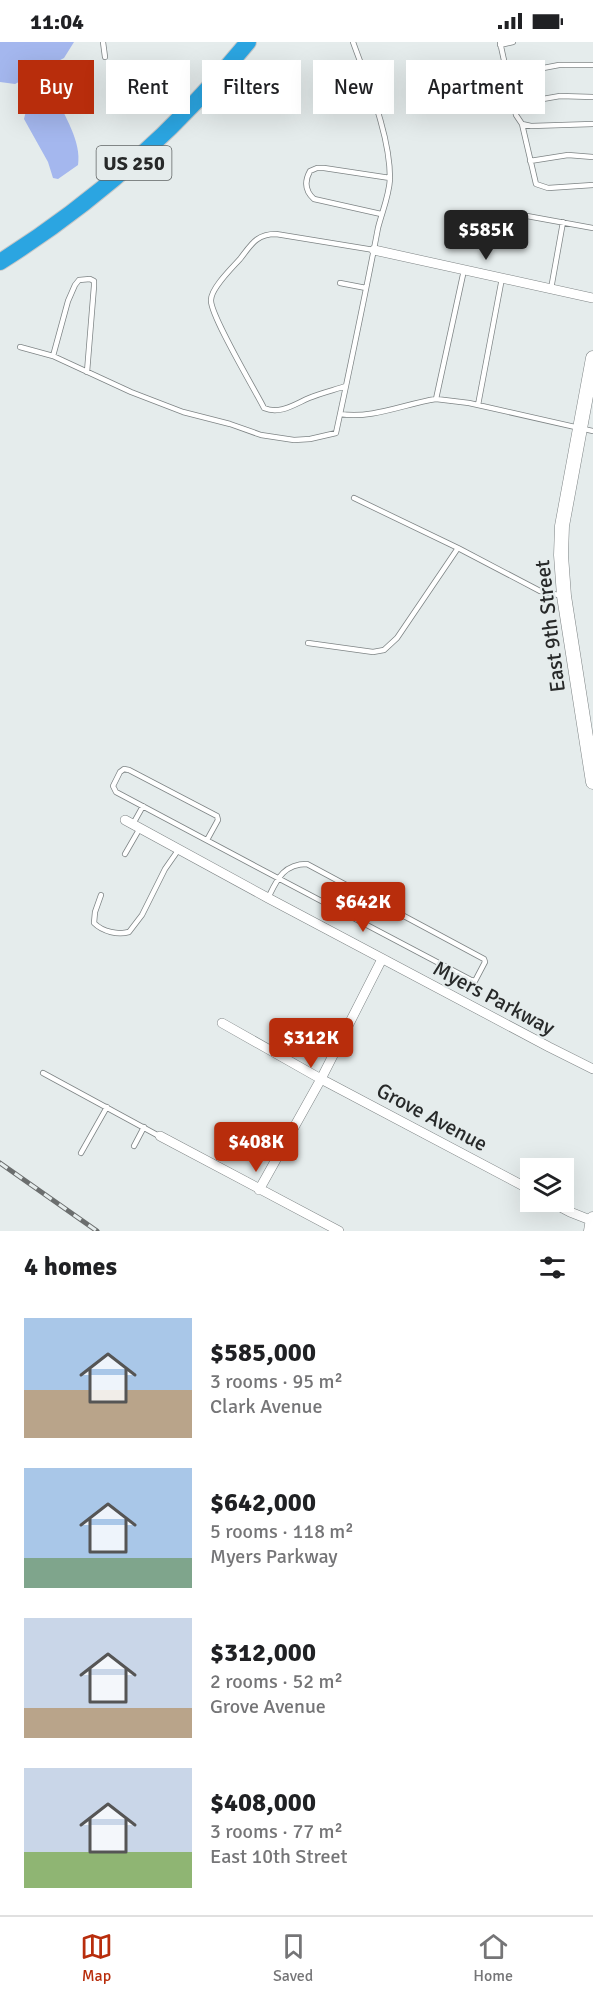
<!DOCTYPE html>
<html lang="en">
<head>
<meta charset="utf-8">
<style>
  body { margin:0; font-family:Signika,sans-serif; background:#f6f6f6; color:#202124; height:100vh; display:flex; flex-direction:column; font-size:22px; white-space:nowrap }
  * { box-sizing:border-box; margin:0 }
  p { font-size:20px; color:#757577 }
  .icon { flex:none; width:33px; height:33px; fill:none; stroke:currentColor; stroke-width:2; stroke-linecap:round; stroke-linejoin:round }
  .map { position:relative; height:1189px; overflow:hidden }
  .drawer { display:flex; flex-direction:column; background:#fff; flex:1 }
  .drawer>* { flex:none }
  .guide { position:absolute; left:18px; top:18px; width:558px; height:54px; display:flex; gap:12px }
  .buttons { position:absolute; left:520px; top:1116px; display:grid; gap:12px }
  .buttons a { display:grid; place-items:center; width:54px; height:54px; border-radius:0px; background:#fff; box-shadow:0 6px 24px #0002; font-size:30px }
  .price { position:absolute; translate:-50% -51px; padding:0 14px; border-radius:6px; background:#b82d0c; color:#fff; font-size:20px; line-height:39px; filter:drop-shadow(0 2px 3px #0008) }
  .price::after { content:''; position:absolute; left:50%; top:36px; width:18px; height:14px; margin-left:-9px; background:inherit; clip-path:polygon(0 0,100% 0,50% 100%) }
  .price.on { background:#222; color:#fff }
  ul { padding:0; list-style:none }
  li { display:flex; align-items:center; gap:18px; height:150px; padding:0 24px }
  li span { display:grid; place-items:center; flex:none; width:168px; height:120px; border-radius:0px; color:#555 }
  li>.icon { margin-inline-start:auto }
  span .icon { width:72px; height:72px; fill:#fffc; stroke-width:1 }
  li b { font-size:26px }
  h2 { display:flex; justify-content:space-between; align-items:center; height:72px; padding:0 24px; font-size:26px }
  .pill { padding:0 21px; border-radius:0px; background:#fff; box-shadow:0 6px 24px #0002; font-size:21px; line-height:54px }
  .pill.on { background:#b82d0c; color:#fff }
  .status { display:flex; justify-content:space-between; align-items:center; height:42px; padding:0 30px; background:#fff; direction:ltr }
  .status svg { height:16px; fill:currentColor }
  .tabs { display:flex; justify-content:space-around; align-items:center; height:84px; border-top:2px solid #e0e0e0; background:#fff; font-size:16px; color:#757577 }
  .tabs a { display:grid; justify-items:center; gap:3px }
  .tabs .on { color:#b82d0c }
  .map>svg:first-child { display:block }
</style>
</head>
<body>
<div class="status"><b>11:04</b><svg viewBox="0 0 49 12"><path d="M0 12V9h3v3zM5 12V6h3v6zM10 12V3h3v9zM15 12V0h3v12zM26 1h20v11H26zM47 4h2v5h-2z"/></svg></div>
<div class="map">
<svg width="593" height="1189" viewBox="0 0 593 1189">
  <rect width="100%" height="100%" fill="#e5ecec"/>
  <path fill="#a4b7ee" d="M 0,0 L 74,0 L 64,16 L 15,42 L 0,40 Z
    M 54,51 C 64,73 82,100 78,123 L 58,137 L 53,136 L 48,120 L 24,77 L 30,52 Z"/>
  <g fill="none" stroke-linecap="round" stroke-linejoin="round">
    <defs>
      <path id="lane" d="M 103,0 L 105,15
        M 353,0 C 368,42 390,92 390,137 C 389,154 382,170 378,186 C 368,239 357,291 346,344 C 334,348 321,351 309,356 C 295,362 280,373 264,366 C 255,348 210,273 211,258 C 211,246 232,226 240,217 C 251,203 256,192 276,192 L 374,208
        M 500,0 L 516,73 L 522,82 L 536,142 L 548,146 L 593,143
        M 500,3 L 513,0
        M 507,33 L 559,23 L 593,23
        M 514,62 L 560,54 L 593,55
        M 522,82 L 531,84 L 593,82
        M 530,119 L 568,113 L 593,115
        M 381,172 L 314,157 C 305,149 304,140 310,129 L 317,126 L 324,126 L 390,136
        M 527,174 L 593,186
        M 340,241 L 366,246
        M 551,247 L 563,180
        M 20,305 L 53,314 L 131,350 L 183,370 L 230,382 L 261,393 L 294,398 L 310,397 L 336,391 L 346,344
        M 53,314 L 68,259 L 75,243 L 79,238 L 90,237 L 94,239 L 94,244 L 87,330
        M 436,357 L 469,361 L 593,389
        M 478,363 L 502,236
        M 340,372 C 373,377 404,362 436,357 L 464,228
        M 354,456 L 458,506 L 540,549 L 563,554
        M 308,601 L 373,610 L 384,608 L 397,596 L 458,506
        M 133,782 L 143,764
        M 207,798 L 218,778 L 217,774 L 129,728 L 124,727 L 120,730 L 113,744 L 116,750 C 234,813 353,876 471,938 L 475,939 L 485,920 L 484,917 L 307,822 C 283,822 277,838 268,856
        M 125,812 L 140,786
        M 101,853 L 95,870 L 94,881 C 103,890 118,893 129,890 L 142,873 L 165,827 L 179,807
        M 43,1031 L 159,1094
        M 134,1104 L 144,1085
        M 81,1111 L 107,1065"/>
      <path id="street" d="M 374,208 L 593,256
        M 125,778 L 268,856 L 549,1005 L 593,1027
        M 222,981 L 321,1037 L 531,1148
        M 160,1094 L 339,1189
        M 259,1148 L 321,1037 L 382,917
        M 551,1160 L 570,1170 L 593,1179"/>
      <path id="secondary" d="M 593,316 L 562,484 L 561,513 L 564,554 L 593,740
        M 591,1189 L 593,1177"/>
      <path id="highway" d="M 0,220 C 95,160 177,88 248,0"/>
    </defs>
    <use href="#lane" stroke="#7e8485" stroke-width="6"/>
    <use href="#street" stroke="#7e8485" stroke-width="10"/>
    <use href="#secondary" stroke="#7e8485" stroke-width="15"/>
    <use href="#highway" stroke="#c7c7c7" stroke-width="18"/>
    <use href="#lane" stroke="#fff" stroke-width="4.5"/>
    <use href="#street" stroke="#fff" stroke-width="9"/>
    <use href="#secondary" stroke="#fff" stroke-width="14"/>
    <use href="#highway" stroke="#2ba5e1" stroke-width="16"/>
    <defs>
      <path id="rail" d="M 0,1121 L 97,1189"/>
    </defs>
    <use href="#rail" stroke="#6b6e6e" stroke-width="5"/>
    <use href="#rail" stroke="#e5ecec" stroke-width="3" stroke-dasharray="9" stroke-linecap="butt"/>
  </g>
  <g text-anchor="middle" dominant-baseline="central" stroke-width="4.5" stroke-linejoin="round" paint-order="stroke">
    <rect fill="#e5ecec" stroke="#606464" stroke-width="1.5" x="96.5" y="104" width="75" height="34" rx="4.5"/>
    <g font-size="20" font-weight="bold" fill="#272929">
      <text x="134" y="121">US 250</text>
    </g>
    <g font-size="21" fill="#272929" stroke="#e5ecec">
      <text transform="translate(550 584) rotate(-97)">East 9th Street</text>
      <text transform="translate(494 956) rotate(28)">Myers Parkway</text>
      <text transform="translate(432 1075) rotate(28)">Grove Avenue</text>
    </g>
  </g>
</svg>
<div class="buttons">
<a><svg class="icon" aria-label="layers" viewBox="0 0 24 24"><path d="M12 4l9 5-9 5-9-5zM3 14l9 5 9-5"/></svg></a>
</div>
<b class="price on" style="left:486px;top:219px">$585K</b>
<b class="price" style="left:363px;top:891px">$642K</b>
<b class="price" style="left:311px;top:1027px">$312K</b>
<b class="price" style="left:256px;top:1131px">$408K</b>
<div class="guide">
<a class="pill on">Buy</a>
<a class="pill">Rent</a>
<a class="pill">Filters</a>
<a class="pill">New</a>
<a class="pill">Apartment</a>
</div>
</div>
<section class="drawer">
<h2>4 homes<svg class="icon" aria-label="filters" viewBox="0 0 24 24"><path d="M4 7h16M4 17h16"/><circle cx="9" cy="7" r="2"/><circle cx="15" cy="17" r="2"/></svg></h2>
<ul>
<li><span style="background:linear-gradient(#a9c7e8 60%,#b9a48a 0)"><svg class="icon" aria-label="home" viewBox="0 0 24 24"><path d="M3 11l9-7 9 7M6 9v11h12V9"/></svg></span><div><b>$585,000</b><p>3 rooms · 95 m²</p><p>Clark Avenue</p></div></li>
<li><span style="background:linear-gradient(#a9c7e8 75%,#7fa58c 0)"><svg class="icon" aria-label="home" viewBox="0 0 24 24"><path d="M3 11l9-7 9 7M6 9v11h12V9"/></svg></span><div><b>$642,000</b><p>5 rooms · 118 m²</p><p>Myers Parkway</p></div></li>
<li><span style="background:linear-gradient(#c9d6e8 75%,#b9a48a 0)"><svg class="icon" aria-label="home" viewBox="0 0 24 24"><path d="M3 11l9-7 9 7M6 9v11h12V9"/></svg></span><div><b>$312,000</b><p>2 rooms · 52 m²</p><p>Grove Avenue</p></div></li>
<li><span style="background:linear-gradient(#c9d6e8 70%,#8fb573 0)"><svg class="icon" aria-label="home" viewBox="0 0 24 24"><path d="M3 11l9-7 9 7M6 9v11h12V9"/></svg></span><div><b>$408,000</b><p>3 rooms · 77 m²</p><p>East 10th Street</p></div></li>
</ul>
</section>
<nav class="tabs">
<a class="on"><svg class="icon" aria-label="map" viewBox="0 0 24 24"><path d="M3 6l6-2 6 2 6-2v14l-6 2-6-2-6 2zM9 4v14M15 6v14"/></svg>Map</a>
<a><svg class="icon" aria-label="saved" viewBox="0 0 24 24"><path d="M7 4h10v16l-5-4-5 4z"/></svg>Saved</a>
<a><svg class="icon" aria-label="home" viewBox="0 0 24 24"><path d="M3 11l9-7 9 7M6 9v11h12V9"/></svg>Home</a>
</nav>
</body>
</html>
